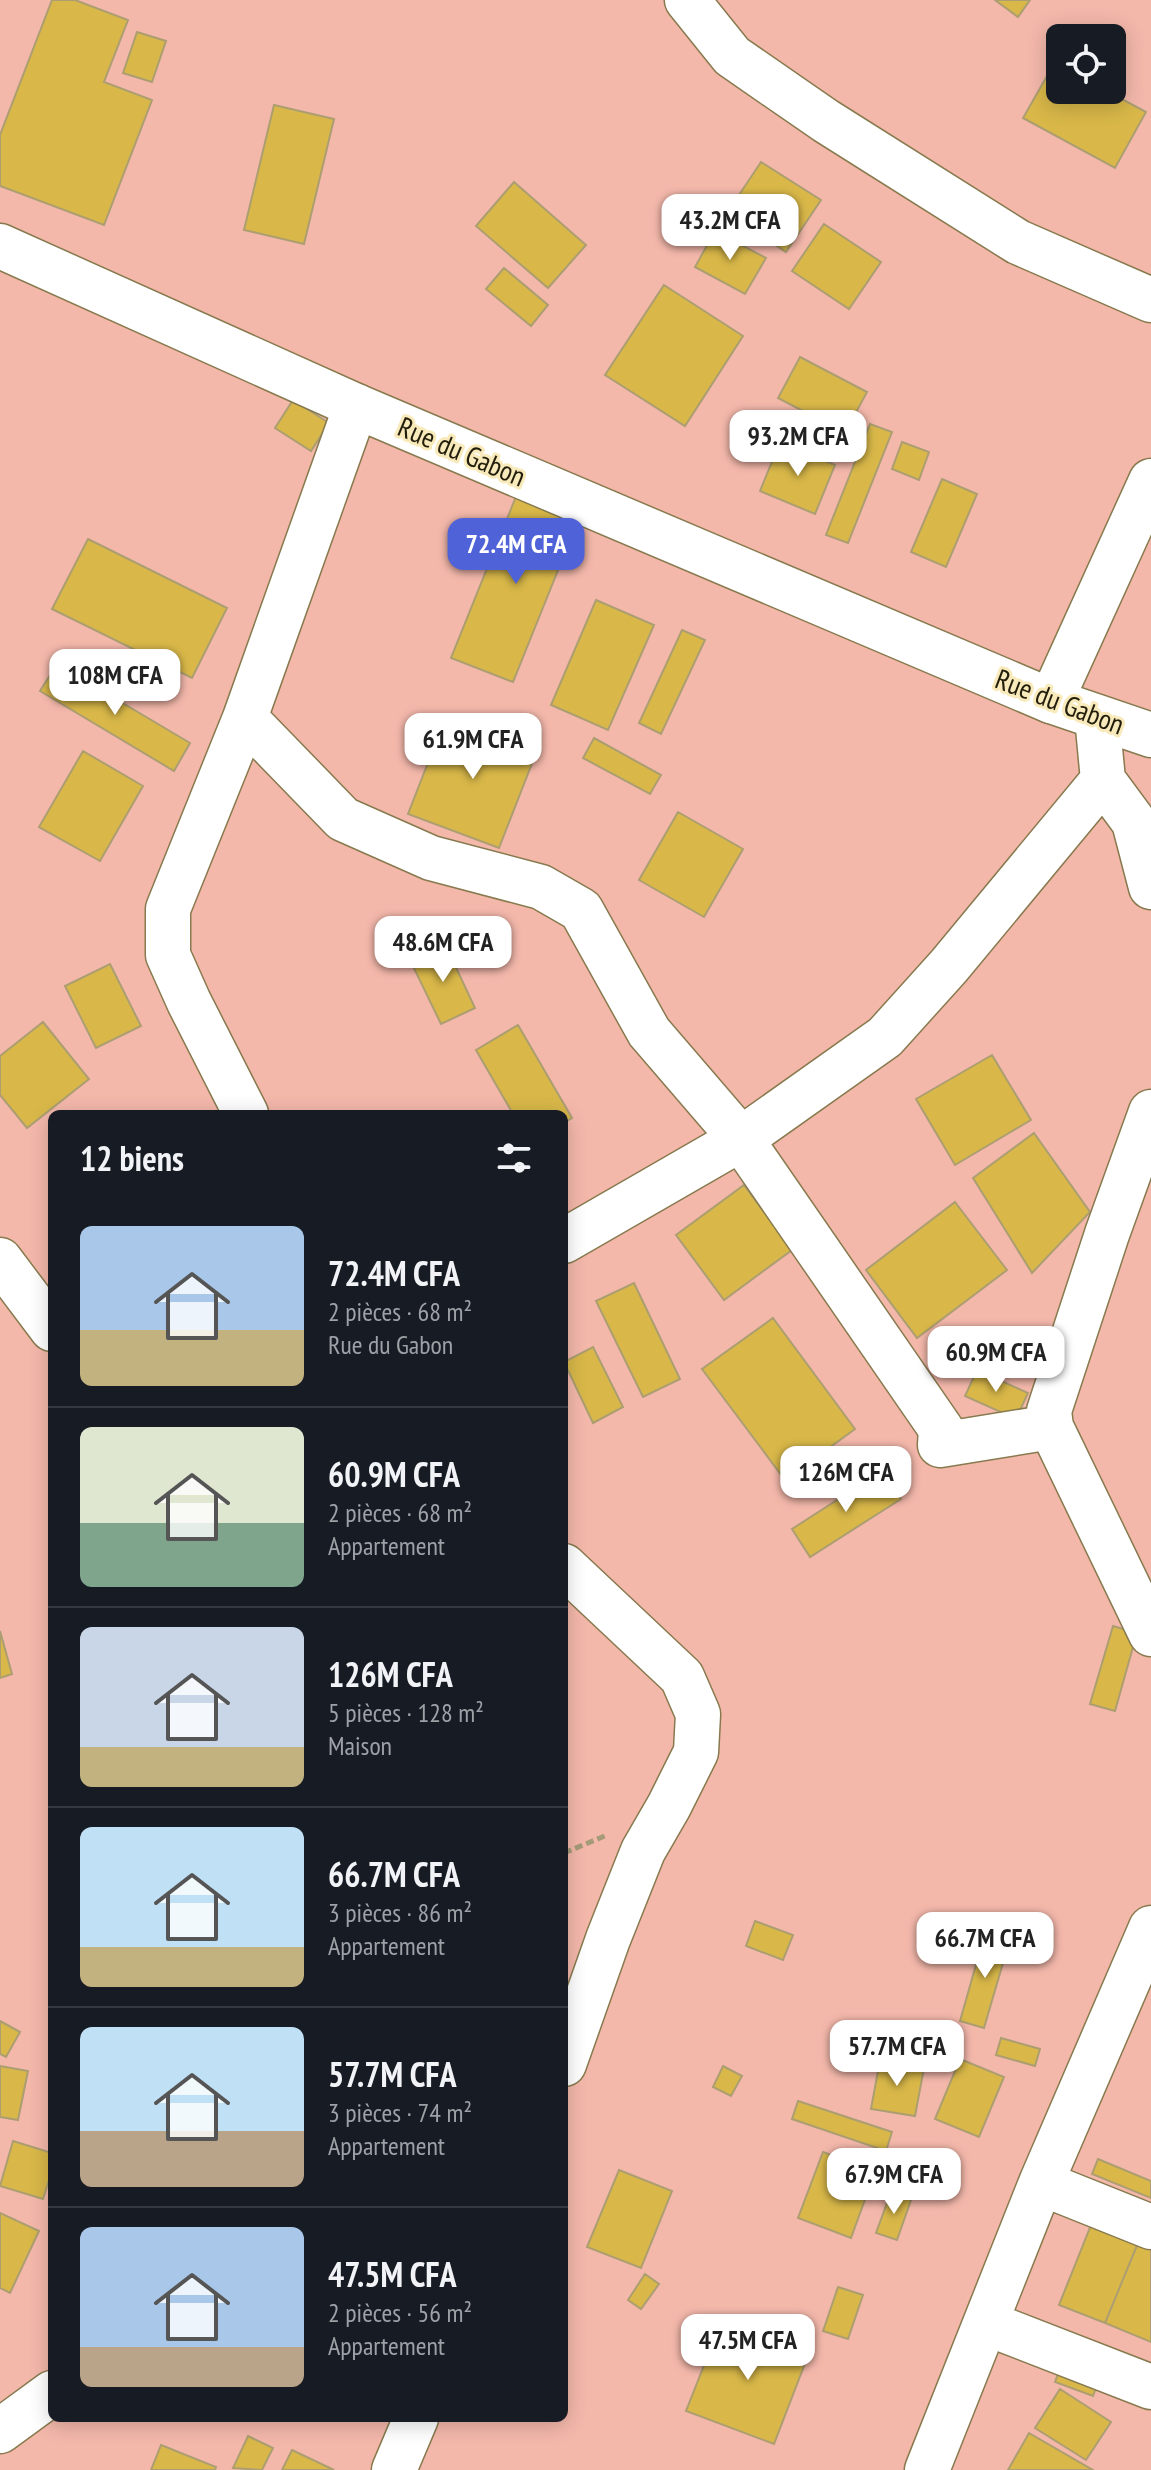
<!DOCTYPE html>
<html lang="fr">
<head>
<meta charset="utf-8">
<style>
  body { margin:0; font-family:"PT Sans Narrow",sans-serif; background:#20242c; color:#f1f3f6; height:100vh; display:flex; flex-direction:column; font-size:30px; white-space:nowrap }
  * { box-sizing:border-box; margin:0 }
  p { font-size:26px; color:#9ea1a6 }
  .icon { flex:none; width:44px; height:44px; fill:none; stroke:currentColor; stroke-width:2; stroke-linecap:round; stroke-linejoin:round }
  .map { position:relative; flex:1; overflow:hidden }
  .panel { position:absolute; left:48px; top:1110px; width:520px; height:1312px; display:flex; flex-direction:column; background:#171b24; border-radius:12px; box-shadow:0 4px 20px #0003 }
  .panel>* { flex:none }
  .tools { position:absolute; left:1046px; top:24px; display:grid; gap:16px }
  .tools a { display:grid; place-items:center; width:80px; height:80px; border-radius:12px; background:#171b24; box-shadow:0 4px 20px #0003; font-size:40px }
  .price { position:absolute; translate:-50% -68px; padding:0 18px; border-radius:16px; background:#fff; color:#222; font-size:26px; line-height:52px; filter:drop-shadow(0 2px 4px #0008) }
  .price::after { content:''; position:absolute; left:50%; top:48px; width:24px; height:18px; margin-left:-12px; background:inherit; clip-path:polygon(0 0,100% 0,50% 100%) }
  .price.on { background:#5062d8; color:#fff }
  ul { padding:0; list-style:none }
  li { display:flex; align-items:center; gap:24px; height:200px; padding:0 32px }
  li+li { border-top:2px solid #363941 }
  li span { display:grid; place-items:center; flex:none; width:224px; height:160px; border-radius:12px; color:#555 }
  li>.icon { margin-inline-start:auto }
  span .icon { width:96px; height:96px; fill:#fffc; stroke-width:1 }
  li b { font-size:34px }
  h2 { display:flex; justify-content:space-between; align-items:center; height:96px; padding:0 32px; font-size:34px }
  .map>svg:first-child { display:block }
</style>
</head>
<body>
<div class="map">
<svg width="1151" height="2470" viewBox="0 0 1151 2470">
  <rect width="100%" height="100%" fill="#f9eabb"/>
  <path fill="#f4b8ab" fill-rule="evenodd" d="M 0,0 L 1151,0 L 1151,2470 L 0,2470 ZM 1060,38 L 1112,38 L 1112,90 L 1060,90 ZM 52,1114 L 564,1114 L 564,2418 L 52,2418 Z"/>
  <path fill="#d9b849" stroke="#ad9e71" stroke-width="2" d="M 52,0 L 75,0 L 128,20 L 104,82 L 152,100 L 104,225 L 0,186 L 0,135 Z
    M 995,0 L 1030,0 L 1018,17 Z
    M 137,32 L 166,41 L 152,82 L 123,73 Z
    M 1055,62 L 1060,65 L 1060,90 L 1105,90 L 1146,112 L 1115,168 L 1023,118 Z
    M 274,105 L 334,119 L 304,244 L 244,230 Z
    M 761,162 L 821,200 L 786,252 L 727,213 Z
    M 514,182 L 586,245 L 548,288 L 476,226 Z
    M 824,224 L 881,262 L 849,309 L 792,271 Z
    M 715,231 L 766,258 L 745,294 L 695,267 Z
    M 504,268 L 548,305 L 531,326 L 486,289 Z
    M 664,285 L 743,336 L 685,426 L 605,375 Z
    M 800,357 L 867,392 L 845,433 L 778,398 Z
    M 293,400 L 329,423 L 311,451 L 275,428 Z
    M 870,424 L 892,432 L 848,543 L 826,535 Z
    M 780,442 L 835,465 L 815,514 L 760,491 Z
    M 902,442 L 929,452 L 919,480 L 892,469 Z
    M 942,479 L 977,494 L 946,567 L 911,552 Z
    M 519,489 L 581,513 L 513,682 L 451,658 Z
    M 88,539 L 227,608 L 192,678 L 52,609 Z
    M 596,600 L 654,625 L 608,730 L 551,705 Z
    M 682,630 L 705,640 L 661,734 L 639,723 Z
    M 57,664 L 190,743 L 174,771 L 40,691 Z
    M 447,714 L 538,748 L 499,848 L 408,814 Z
    M 594,738 L 661,775 L 650,794 L 583,758 Z
    M 83,751 L 143,786 L 100,861 L 39,827 Z
    M 678,812 L 743,849 L 704,917 L 639,880 Z
    M 445,944 L 475,1008 L 441,1024 L 410,960 Z
    M 110,964 L 141,1026 L 96,1048 L 65,986 Z
    M 43,1022 L 89,1079 L 27,1128 L 0,1095 L 0,1056 Z
    M 518,1025 L 572,1118 L 564,1123 L 564,1114 L 513,1114 L 476,1050 Z
    M 992,1055 L 1031,1120 L 955,1165 L 916,1099 Z
    M 1034,1133 L 1090,1212 L 1032,1273 L 973,1178 Z
    M 744,1185 L 792,1250 L 724,1300 L 676,1235 Z
    M 955,1202 L 1007,1270 L 917,1338 L 866,1270 Z
    M 634,1283 L 680,1379 L 643,1397 L 596,1301 Z
    M 773,1318 L 855,1429 L 785,1480 L 702,1369 Z
    M 984,1330 L 1033,1338 L 1028,1367 L 980,1359 Z
    M 593,1347 L 623,1407 L 593,1423 L 564,1362 Z
    M 977,1370 L 1028,1393 L 1016,1419 L 965,1396 Z
    M 882,1471 L 901,1499 L 810,1557 L 792,1529 Z
    M 1113,1626 L 1137,1633 L 1115,1711 L 1090,1704 Z
    M 0,1631 L 12,1674 L 0,1678 Z
    M 755,1921 L 793,1935 L 783,1960 L 746,1946 Z
    M 985,1933 L 1010,1939 L 984,2028 L 960,2021 Z
    M 0,2021 L 20,2032 L 6,2057 L 0,2054 Z
    M 1001,2038 L 1040,2049 L 1035,2066 L 996,2055 Z
    M 960,2059 L 1004,2077 L 979,2137 L 935,2119 Z
    M 880,2060 L 924,2068 L 915,2116 L 871,2109 Z
    M 0,2066 L 28,2071 L 18,2120 L 0,2117 Z
    M 723,2066 L 742,2076 L 731,2096 L 713,2087 Z
    M 798,2101 L 892,2132 L 886,2151 L 792,2119 Z
    M 13,2141 L 52,2153 L 52,2171 L 43,2199 L 0,2186 Z
    M 823,2152 L 875,2172 L 851,2238 L 798,2218 Z
    M 1098,2159 L 1151,2181 L 1151,2198 L 1092,2174 Z
    M 619,2170 L 672,2191 L 641,2268 L 587,2247 Z
    M 891,2192 L 911,2200 L 897,2240 L 876,2233 Z
    M 0,2213 L 39,2231 L 10,2293 L 0,2288 Z
    M 1091,2225 L 1138,2243 L 1105,2323 L 1059,2305 Z
    M 1138,2243 L 1151,2249 L 1151,2342 L 1105,2323 Z
    M 645,2274 L 659,2284 L 641,2309 L 628,2300 Z
    M 838,2287 L 863,2295 L 848,2339 L 823,2331 Z
    M 722,2320 L 809,2353 L 774,2444 L 686,2411 Z
    M 1063,2361 L 1101,2374 L 1093,2396 L 1055,2382 Z
    M 1060,2389 L 1111,2422 L 1086,2460 L 1035,2428 Z
    M 1029,2433 L 1093,2470 L 1008,2470 Z
    M 248,2436 L 273,2448 L 262,2470 L 233,2468 Z
    M 161,2445 L 216,2467 L 215,2470 L 151,2470 Z
    M 292,2450 L 334,2470 L 282,2470 Z"/>
  <g fill="none" stroke-linecap="round" stroke-linejoin="round">
    <defs>
      <path id="minor" d="M 687,0 L 732,56 L 826,121 L 1018,242 L 1151,300
        M 356,406 L 245,718 L 343,819 L 431,858 L 541,887 L 581,910 L 649,1032 L 741,1139 L 941,1429 L 940,1445 L 1051,1427
        M 1051,701 L 1151,481
        M 1097,717 L 1103,780 L 1134,822 L 1151,887
        M 245,718 L 168,909 L 168,955 L 189,1002 L 246,1114
        M 1151,1112 L 1107,1234 L 1049,1411 L 1051,1427 L 1151,1634
        M 564,1241 L 741,1139 L 885,1037 L 949,966 L 1103,780
        M 0,1260 L 52,1329
        M 564,1566 L 682,1677 L 698,1714 L 696,1752 L 669,1806 L 643,1851 L 608,1939 L 564,2064
        M 1041,2183 L 1151,2227
        M 986,2323 L 1151,2387
        M 0,2431 L 52,2393
        M 394,2470 L 416,2418
        M 927,2470 L 1041,2183 L 1151,1928"/>
      <path id="highway" d="M 0,246 L 356,406 L 1051,701 L 1151,735"/>
    </defs>
    <use href="#minor" stroke="#877a4e" stroke-width="47"/>
    <use href="#highway" stroke="#877a4e" stroke-width="47"/>
    <path stroke="#a69b78" stroke-width="5" stroke-dasharray="8 4" stroke-linecap="butt" d="M 564,1853 L 607,1835"/>
    <use href="#minor" stroke="#fff" stroke-width="44"/>
    <use href="#highway" stroke="#fff" stroke-width="44"/>
  </g>
  <g text-anchor="middle" dominant-baseline="central" stroke-width="6" stroke-linejoin="round" paint-order="stroke">
    <g font-size="28" fill="#231e0c" stroke="#f9eabb">
      <text transform="translate(462 451) rotate(23)">Rue du Gabon</text>
      <text transform="translate(1060 701) rotate(21)">Rue du Gabon</text>
    </g>
  </g>
</svg>
<div class="tools">
<a><svg class="icon" aria-label="locate" viewBox="0 0 24 24"><circle cx="12" cy="12" r="6"/><path d="M12 2v4M12 18v4M2 12h4M18 12h4"/></svg></a>
</div>
<b class="price" style="left:730px;top:262px">43.2M CFA</b>
<b class="price" style="left:798px;top:478px">93.2M CFA</b>
<b class="price on" style="left:516px;top:586px">72.4M CFA</b>
<b class="price" style="left:115px;top:717px">108M CFA</b>
<b class="price" style="left:473px;top:781px">61.9M CFA</b>
<b class="price" style="left:443px;top:984px">48.6M CFA</b>
<b class="price" style="left:996px;top:1394px">60.9M CFA</b>
<b class="price" style="left:846px;top:1514px">126M CFA</b>
<b class="price" style="left:985px;top:1980px">66.7M CFA</b>
<b class="price" style="left:897px;top:2088px">57.7M CFA</b>
<b class="price" style="left:894px;top:2216px">67.9M CFA</b>
<b class="price" style="left:748px;top:2382px">47.5M CFA</b>
<section class="panel">
<h2>12 biens<svg class="icon" aria-label="filters" viewBox="0 0 24 24"><path d="M4 7h16M4 17h16"/><circle cx="9" cy="7" r="2"/><circle cx="15" cy="17" r="2"/></svg></h2>
<ul>
<li><span style="background:linear-gradient(#a9c7e8 65%,#c2b280 0)"><svg class="icon" aria-label="home" viewBox="0 0 24 24"><path d="M3 11l9-7 9 7M6 9v11h12V9"/></svg></span><div><b>72.4M CFA</b><p>2 pièces · 68 m²</p><p>Rue du Gabon</p></div></li>
<li><span style="background:linear-gradient(#dfe7d0 60%,#7fa58c 0)"><svg class="icon" aria-label="home" viewBox="0 0 24 24"><path d="M3 11l9-7 9 7M6 9v11h12V9"/></svg></span><div><b>60.9M CFA</b><p>2 pièces · 68 m²</p><p>Appartement</p></div></li>
<li><span style="background:linear-gradient(#c9d6e8 75%,#c2b280 0)"><svg class="icon" aria-label="home" viewBox="0 0 24 24"><path d="M3 11l9-7 9 7M6 9v11h12V9"/></svg></span><div><b>126M CFA</b><p>5 pièces · 128 m²</p><p>Maison</p></div></li>
<li><span style="background:linear-gradient(#bfe0f5 75%,#c2b280 0)"><svg class="icon" aria-label="home" viewBox="0 0 24 24"><path d="M3 11l9-7 9 7M6 9v11h12V9"/></svg></span><div><b>66.7M CFA</b><p>3 pièces · 86 m²</p><p>Appartement</p></div></li>
<li><span style="background:linear-gradient(#bfe0f5 65%,#b9a48a 0)"><svg class="icon" aria-label="home" viewBox="0 0 24 24"><path d="M3 11l9-7 9 7M6 9v11h12V9"/></svg></span><div><b>57.7M CFA</b><p>3 pièces · 74 m²</p><p>Appartement</p></div></li>
<li><span style="background:linear-gradient(#a9c7e8 75%,#b9a48a 0)"><svg class="icon" aria-label="home" viewBox="0 0 24 24"><path d="M3 11l9-7 9 7M6 9v11h12V9"/></svg></span><div><b>47.5M CFA</b><p>2 pièces · 56 m²</p><p>Appartement</p></div></li>
</ul>
</section>
</div>
</body>
</html>
